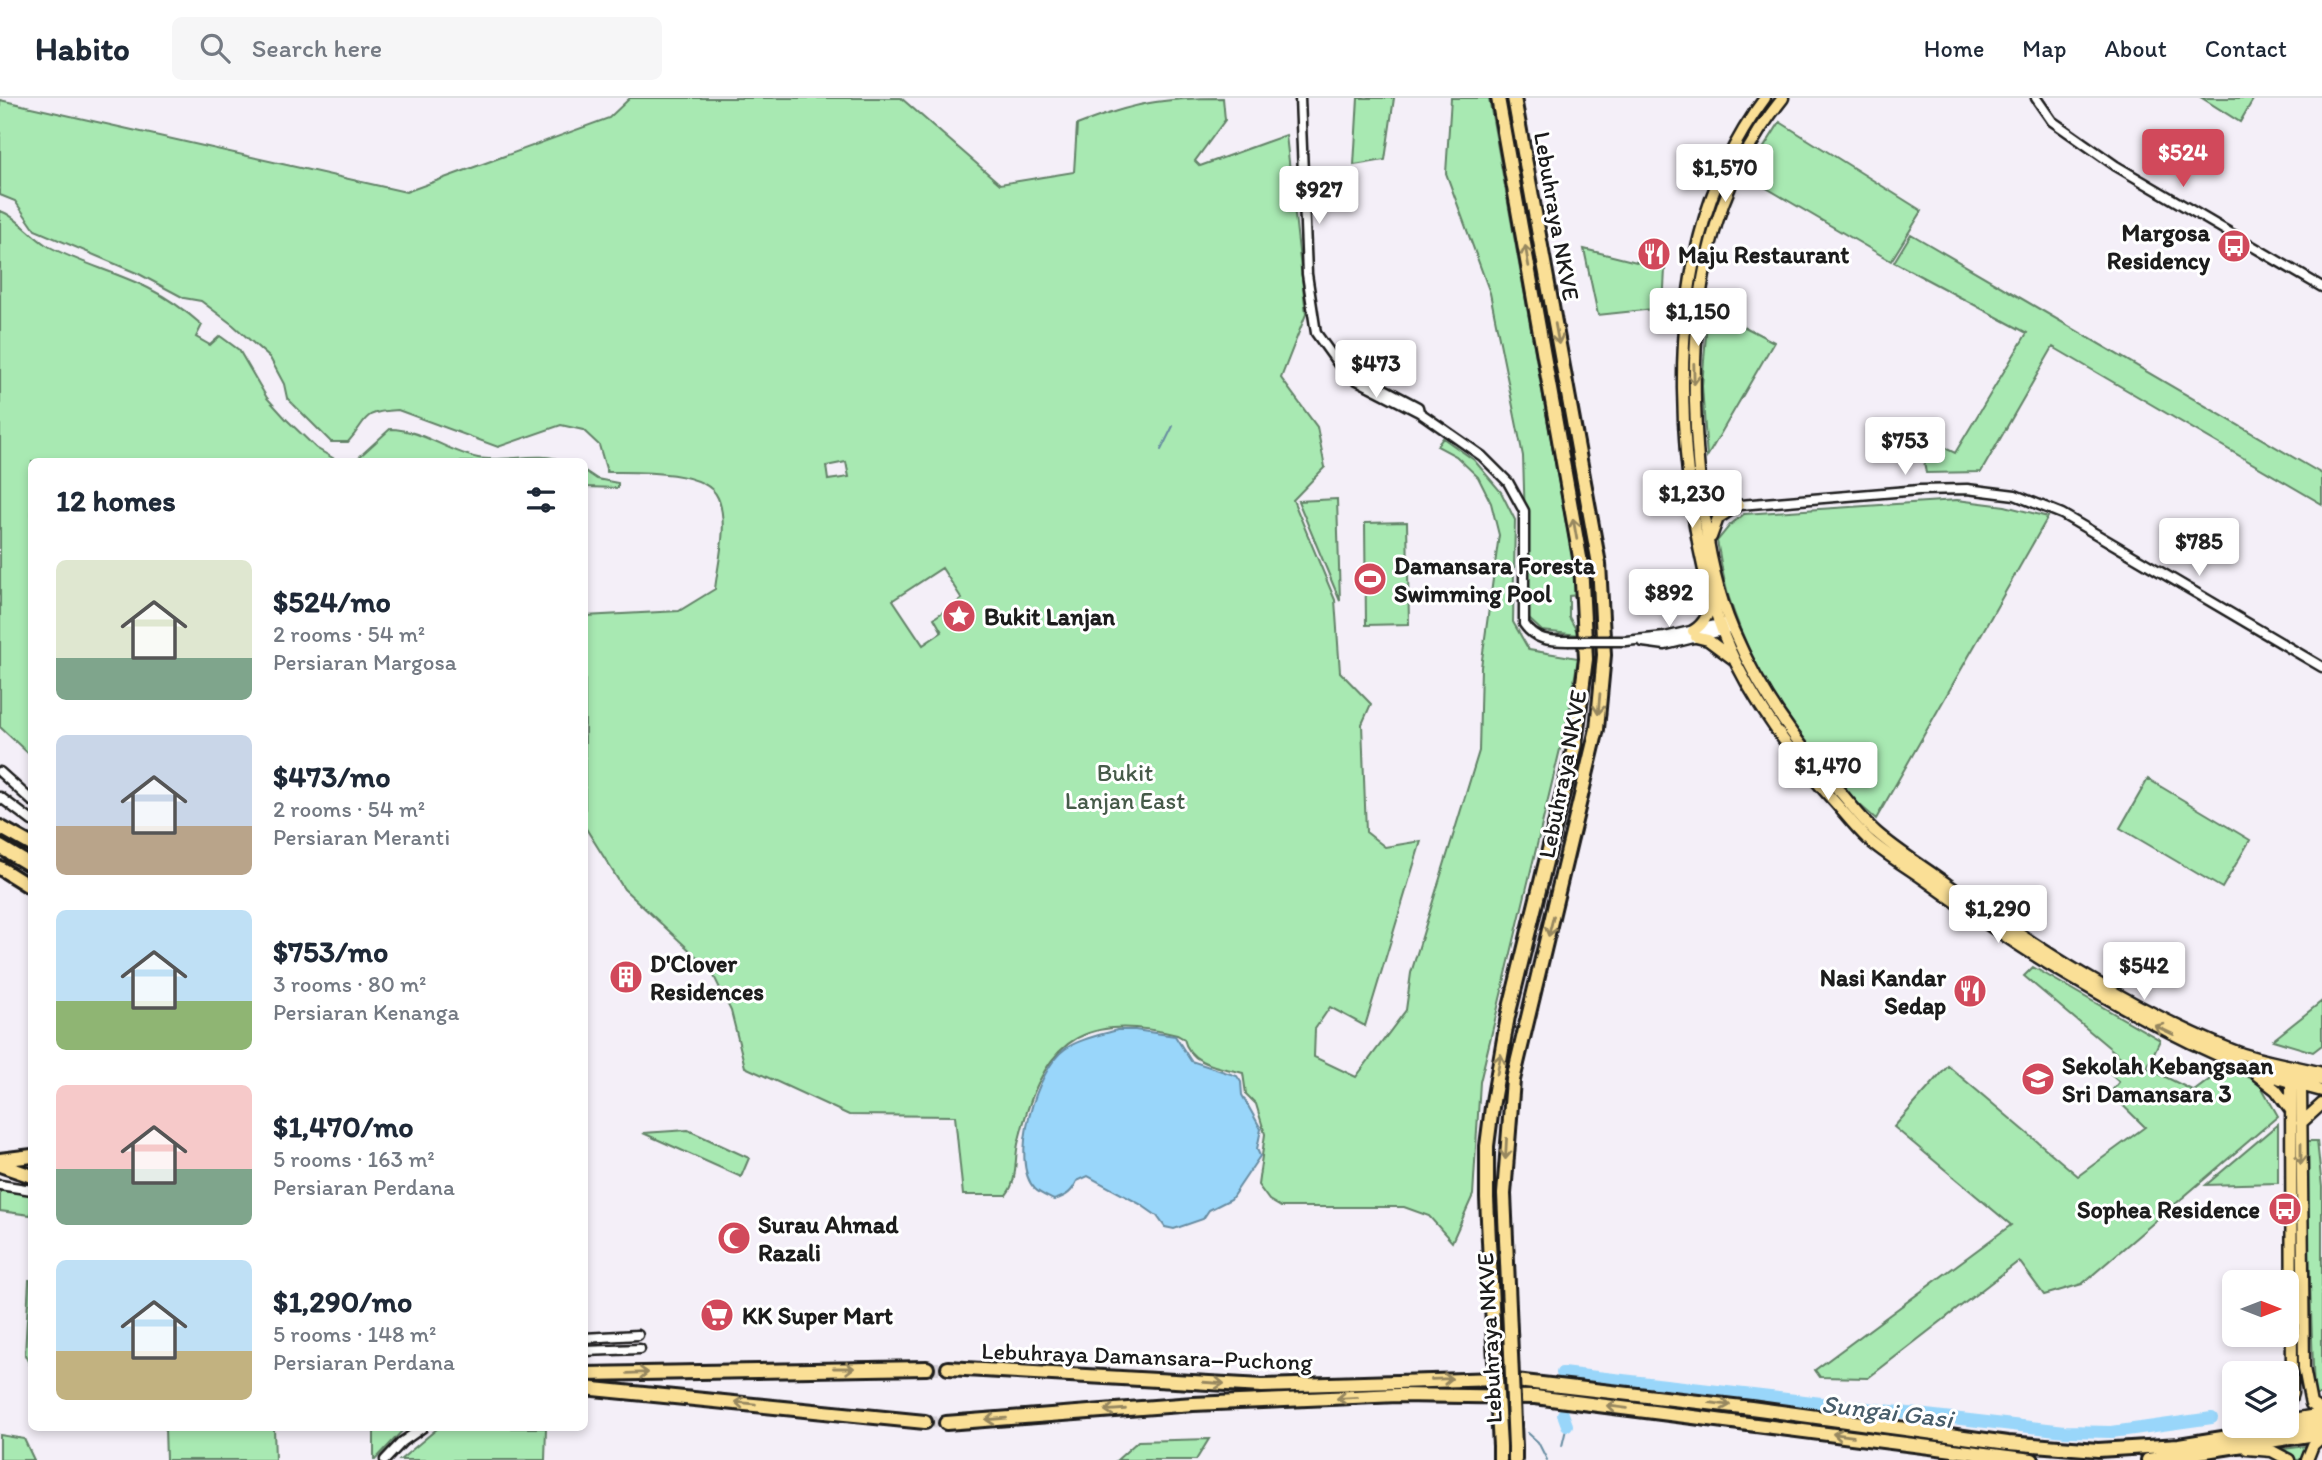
<!DOCTYPE html>
<html lang="en">
<head>
<meta charset="utf-8">
<style>
  body { margin:0; font-family:Itim,sans-serif; background:#f6f6f7; color:#1f2937; height:100vh; display:flex; flex-direction:column; font-size:26px; white-space:nowrap }
  * { box-sizing:border-box; margin:0 }
  p { font-size:23px; color:#747a83 }
  .icon { flex:none; width:38px; height:38px; fill:none; stroke:currentColor; stroke-width:2; stroke-linecap:round; stroke-linejoin:round }
  .map { position:relative; flex:1; overflow:hidden }
  .side { position:absolute; left:28px; top:360px; width:560px; height:973px; display:flex; flex-direction:column; background:#fff; border-radius:10px; box-shadow:0 4px 10px #0003 }
  .side>* { flex:none }
  .needle { width:46px; rotate:90deg }
  .fabs { position:absolute; left:2222px; top:1172px; display:grid; gap:14px }
  .fabs a { display:grid; place-items:center; width:77px; height:77px; border-radius:10px; background:#fff; box-shadow:0 4px 10px #0003; font-size:35px }
  .price { position:absolute; translate:-50% -60px; padding:0 16px; border-radius:7px; background:#fff; color:#222; font-size:23px; line-height:46px; filter:drop-shadow(0 2px 4px #0008) }
  .price::after { content:''; position:absolute; left:50%; top:42px; width:21px; height:16px; margin-left:-10px; background:inherit; clip-path:polygon(0 0,100% 0,50% 100%) }
  .price.current { background:#d1495b; color:#fff }
  ul { padding:0; list-style:none }
  li { display:flex; align-items:center; gap:21px; height:175px; padding:0 28px }
  li span { display:grid; place-items:center; flex:none; width:196px; height:140px; border-radius:10px; color:#555 }
  li>.icon { margin-inline-start:auto }
  span .icon { width:84px; height:84px; fill:#fffc; stroke-width:1 }
  li b { font-size:30px }
  h2 { display:flex; justify-content:space-between; align-items:center; height:84px; padding:0 28px; font-size:30px }
  header { display:flex; align-items:center; gap:42px; box-sizing:border-box; height:98px; padding:0 35px; background:#fff; border-bottom:2px solid #e0e1e3 }
  header strong { font-size:33px }
  nav { display:flex; gap:38px; margin-inline-start:auto; font-size:24px }
  .search { width:490px; height:63px; background:#f6f6f7; display:flex; align-items:center; gap:18px; box-sizing:border-box; padding:0 24px; border-radius:10px; color:#747a83; font-size:26px }
  .map>svg:first-child { display:block }
</style>
</head>
<body>
<header>
<strong>Habito</strong>
<div class="search"><svg class="icon" aria-label="search" viewBox="0 0 24 24"><circle cx="10" cy="10" r="6"/><path d="M15 15l6 6"/></svg>Search here</div>
<nav><a>Home</a><a>Map</a><a>About</a><a>Contact</a></nav>
</header>
<div class="map">
<svg width="2322" height="1362" viewBox="0 0 2322 1362">
  <rect width="100%" height="100%" fill="#f4eff8"/>
  <filter id="ink" filterUnits="userSpaceOnUse"><feTurbulence type="fractalNoise" baseFrequency=".0143" numOctaves="2"/><feDisplacementMap in="SourceGraphic" scale="14" xChannelSelector="R" yChannelSelector="G"/><feConvolveMatrix kernelMatrix="1 2 1 2 8 2 1 2 1" color-interpolation-filters="sRGB"/></filter>
  <g filter="url(#ink)">
    <path fill="#a8e9b2" stroke="#628267" stroke-width="2" fill-rule="evenodd" d="M 630,0 L 901,0 L 1000,86 L 1074,74 L 1077,27 C 1133,5 1162,0 1223,0 L 1225,22 L 1195,63 L 1200,68 L 1286,37 L 1306,216 L 1281,280 L 1317,329 L 1325,369 L 1293,402 L 1335,502 L 1340,574 L 1371,606 L 1362,626 L 1366,734 L 1385,749 L 1421,743 L 1365,928 L 1330,909 L 1315,931 L 1314,959 L 1356,979 L 1406,912 L 1411,875 L 1479,653 L 1481,569 L 1499,437 L 1491,405 L 1478,379 L 1456,358 L 1437,348 L 1443,340 L 1474,362 L 1501,394 L 1515,422 L 1513,524 L 1529,552 L 1578,560 L 1569,614 L 1480,984 L 1473,1097 L 1452,1144 L 1429,1118 L 1404,1109 L 1281,1109 L 1269,1102 L 1258,1087 L 1265,1036 L 1256,1006 L 1246,996 L 1243,975 C 1220,969 1190,967 1184,941 L 1177,937 C 1075,912 1041,950 1018,1046 C 1014,1064 1018,1083 1006,1097 L 963,1097 L 955,1018 L 849,1017 L 745,969 L 731,913 L 711,872 L 624,791 L 585,729 L 585,518 L 679,513 L 715,491 C 718,464 729,426 718,400 C 706,371 633,374 607,374 L 599,347 L 583,332 L 561,327 L 498,349 L 398,312 C 359,314 369,321 348,344 L 331,344 L 287,300 L 284,286 L 270,260 L 233,227 L 201,203 L 184,200 L 139,176 L 35,132 L 15,103 L 0,97 L 0,2 L 406,94 L 609,20 ZM 846,364 L 849,379 L 828,382 L 826,368 ZM 942,470 L 962,501 L 934,520 L 942,534 L 923,547 L 893,502 Z
      M 1358,0 L 1394,0 L 1385,62 L 1354,67 Z
      M 1451,0 L 1489,0 L 1573,463 L 1578,497 L 1569,498 L 1569,519 L 1579,537 L 1542,533 L 1528,520 L 1523,358 L 1490,195 L 1446,75 Z
      M 2202,0 L 2254,0 L 2240,24 Z
      M 1780,24 L 1922,113 L 1891,163 L 1746,78 Z
      M 0,113 C 15,117 32,139 48,148 C 79,165 116,174 148,190 C 168,200 185,212 202,227 L 196,239 L 210,247 L 220,238 L 239,252 L 267,300 L 287,322 L 316,350 L 338,363 L 357,361 L 390,331 C 421,331 448,354 478,360 C 506,365 540,352 565,364 L 32,364 L 31,658 L 0,629 Z
      M 1911,136 L 2322,376 L 2322,406 L 2053,249 L 1981,374 L 1926,375 L 1924,364 L 1935,345 L 1955,355 L 2027,235 L 1894,164 Z
      M 1584,151 L 1665,171 L 1663,210 L 1598,217 Z
      M 1708,210 L 1774,244 L 1707,359 L 1702,288 Z
      M 585,373 L 597,381 L 618,385 L 618,390 L 585,389 Z
      M 1337,401 L 1340,503 L 1298,403 Z
      M 1957,402 L 2005,408 L 2048,419 L 1876,721 C 1809,666 1756,582 1729,500 C 1723,482 1721,462 1717,443 L 1730,427 L 1744,416 Z
      M 1407,424 L 1409,526 L 1366,527 L 1365,425 Z
      M 2148,681 L 2250,742 L 2222,790 L 2120,730 Z
      M 2033,869 L 2160,942 L 2147,970 L 2194,993 L 2225,970 L 2258,983 L 2278,1018 L 2082,1186 L 2044,1197 L 2019,1163 L 1868,1280 L 1820,1279 L 1815,1272 L 2011,1127 L 1894,1029 L 1948,968 L 2078,1078 L 2145,1029 L 2110,995 L 2119,984 L 2110,976 L 2123,961 L 2024,878 Z
      M 2322,903 L 2322,947 L 2313,954 L 2273,942 Z
      M 2278,1026 L 2278,1085 L 2206,1087 Z
      M 688,1032 L 749,1060 L 741,1079 L 643,1035 Z
      M 2305,1043 L 2317,1043 L 2322,1089 L 2322,1297 L 2314,1297 Z
      M 0,1092 L 31,1094 L 31,1117 L 0,1113 Z
      M 29,1182 L 31,1182 L 31,1269 L 25,1257 Z
      M 165,1330 L 274,1330 L 275,1362 L 166,1362 Z
      M 374,1330 L 405,1330 L 375,1362 L 374,1362 Z
      M 438,1330 L 546,1330 L 545,1362 L 400,1362 Z
      M 0,1337 L 24,1341 L 34,1362 L 0,1362 Z
      M 1209,1341 L 1196,1362 L 1117,1362 L 1138,1343 Z
      M 2306,1348 L 2303,1362 L 2293,1362 L 2284,1351 Z"/>
    <path fill="#99d6fa" stroke="#678ca1" stroke-width="2" d="M 1117,932 L 1135,932 L 1175,938 L 1191,963 L 1237,978 L 1241,984 L 1242,997 L 1261,1031 L 1257,1051 L 1260,1058 L 1231,1101 L 1209,1112 L 1203,1121 L 1174,1131 L 1165,1129 L 1157,1118 L 1140,1106 L 1088,1078 L 1077,1083 C 1072,1094 1067,1098 1054,1102 C 1048,1099 1040,1096 1035,1091 C 1008,1064 1037,970 1065,951 C 1079,941 1101,937 1117,932 Z"/>
    <g fill="none" stroke-linecap="round" stroke-linejoin="round">
      <path stroke="#678ca1" stroke-width="2" d="M 1161,352 L 1173,328
        M 1528,1335 L 1538,1344 L 1547,1362
        M 1562,1348 L 1567,1327"/>
      <path stroke="#99d6fa" stroke-width="12" d="M 1562,1275 L 2065,1333 L 2112,1334 L 2212,1320
        M 1563,1316 L 1567,1327"/>
      <path stroke="#d4cfd7" stroke-width="12" stroke-dasharray="12 6" stroke-linecap="butt" d="M 927,1270 L 948,1270
        M 925,1324 L 946,1325"/>
      <defs>
        <path id="minor" d="M 1300,0 L 1307,176 L 1316,235 L 1339,267 L 1418,309 L 1419,314 L 1482,358 L 1508,384 L 1524,413 L 1524,526 C 1535,542 1549,543 1568,543
          M 2036,0 L 2052,23 L 2116,68 L 2322,189
          M 1349,273 L 1353,280 L 1419,314
          M 1704,410 L 1919,392 L 1967,391 L 2015,397 L 2062,416 L 2322,569
          M 1626,543 L 1665,539 L 1724,525
          M 1643,544 L 1665,547 L 1726,532
          M 0,674 L 32,703
          M 0,699 L 32,723
          M 0,1087 L 32,1092
          M 584,1240 L 638,1237
          M 584,1253 L 640,1251
          M 385,1362 L 402,1344 L 422,1330"/>
        <path id="major" d="M 1765,0 C 1701,85 1682,187 1683,291 C 1684,375 1698,489 1736,565 C 1761,615 1795,660 1832,701 C 1844,714 1855,729 1868,741 C 1886,757 1909,770 1928,784 C 1974,817 2019,849 2067,877 C 2149,925 2229,970 2322,993
          M 1783,0 C 1712,88 1692,193 1695,304 C 1697,375 1705,466 1733,532 C 1759,593 1797,647 1842,696 C 1853,709 1864,724 1877,735 C 1899,754 1924,769 1947,786 C 2036,850 2131,911 2232,952 C 2260,964 2293,967 2322,975
          M 1703,382 L 1716,399 L 1738,407
          M 1711,439 L 1718,420 L 1738,407
          M 1693,533 C 1706,525 1710,513 1711,498
          M 1696,539 L 1708,542 L 1732,560
          M 2270,967 L 2298,979 L 2321,982
          M 2257,977 L 2276,992 L 2290,1011
          M 2298,979 L 2301,988 L 2304,1270 L 2311,1306 L 2322,1313
          M 2301,1025 L 2322,1006
          M 2287,1311 L 2292,1295 L 2291,985
          M 2287,1322 L 2322,1316
          M 2247,1351 L 2272,1353 L 2289,1362
          M 2307,1362 L 2313,1347 L 2322,1339"/>
        <path id="highway" d="M 0,729 L 32,747
          M 0,749 L 32,768
          M 0,770 L 32,790
          M 0,1062 L 32,1058
          M 0,1067 L 32,1078
          M 1493,1229 L 1487,1100 L 1487,1048 L 1492,1009 L 1508,918 L 1575,646 L 1586,561 L 1581,465 L 1498,0
          M 1510,1232 L 1504,1096 L 1513,982 L 1597,631 L 1604,557 L 1599,466 L 1514,0
          M 948,1270 L 1262,1288 L 1498,1281 L 1751,1310 L 2008,1345 L 2098,1352 L 2179,1347 L 2322,1324
          M 584,1276 L 927,1270
          M 584,1290 L 925,1324
          M 946,1325 L 1193,1306 L 1398,1297 L 1535,1299 L 2032,1362
          M 1500,1348 L 1500,1362
          M 1515,1349 L 1515,1362
          M 2148,1362 L 2322,1335"/>
      </defs>
      <use href="#minor" stroke="#1c1c1c" stroke-width="13"/>
      <use href="#major" stroke="#1c1c1c" stroke-width="15"/>
      <use href="#highway" stroke="#1c1c1c" stroke-width="18"/>
      <use href="#minor" stroke="#fff" stroke-width="8"/>
      <use href="#major" stroke="#fadf96" stroke-width="10"/>
      <use href="#highway" stroke="#fadf96" stroke-width="12"/>
      <defs>
        <path id="minor-bridge" d="M 1568,543 L 1626,543"/>
        <path id="highway-bridge" d="M 1493,1229 L 1500,1348
          M 1510,1232 L 1515,1349"/>
      </defs>
      <use href="#minor-bridge" stroke="#1c1c1c" stroke-width="13" stroke-linecap="butt"/>
      <use href="#highway-bridge" stroke="#1c1c1c" stroke-width="18" stroke-linecap="butt"/>
      <use href="#minor-bridge" stroke="#fff" stroke-width="8"/>
      <use href="#highway-bridge" stroke="#fadf96" stroke-width="12"/>
    </g>
    <defs><path id="oneway-shaft" d="M-6 0H5M1.5-3L5.5 0L1.5 3" fill="none" stroke-width="1.6" stroke-linecap="round" stroke-linejoin="round" transform="scale(1.75)"/></defs>
    <g stroke="#96875f">
      <use href="#oneway-shaft" transform="translate(1527 158) rotate(-100)"/>
      <use href="#oneway-shaft" transform="translate(1557 236) rotate(80)"/>
      <use href="#oneway-shaft" transform="translate(1694 276) rotate(89)"/>
      <use href="#oneway-shaft" transform="translate(1575 431) rotate(-100)"/>
      <use href="#oneway-shaft" transform="translate(1599 606) rotate(95)"/>
      <use href="#oneway-shaft" transform="translate(1551 828) rotate(104)"/>
      <use href="#oneway-shaft" transform="translate(2164 932) rotate(-154)"/>
      <use href="#oneway-shaft" transform="translate(1499 966) rotate(-79)"/>
      <use href="#oneway-shaft" transform="translate(1506 1051) rotate(93)"/>
      <use href="#oneway-shaft" transform="translate(2301 1056) rotate(90)"/>
      <use href="#oneway-shaft" transform="translate(844 1270)"/>
      <use href="#oneway-shaft" transform="translate(638 1275) rotate(-2)"/>
      <use href="#oneway-shaft" transform="translate(1442 1281) rotate(-2)"/>
      <use href="#oneway-shaft" transform="translate(1214 1285) rotate(4)"/>
      <use href="#oneway-shaft" transform="translate(1347 1300) rotate(177)"/>
      <use href="#oneway-shaft" transform="translate(745 1305) rotate(-174)"/>
      <use href="#oneway-shaft" transform="translate(1720 1306) rotate(7)"/>
      <use href="#oneway-shaft" transform="translate(1617 1309) rotate(-173)"/>
      <use href="#oneway-shaft" transform="translate(1115 1312) rotate(176)"/>
      <use href="#oneway-shaft" transform="translate(996 1321) rotate(175)"/>
      <use href="#oneway-shaft" transform="translate(1843 1337) rotate(-172)"/>
    </g>
  </g>
  <defs>
    <symbol id="bus-disc" viewBox="-11 -11 22 22"><circle r="9.5" fill="#d1495b" stroke="#fff"/><path d="M-5-6H5V4H4V6H2V4H-2V6H-4V4H-5ZM-3.5-4V0h7V-4ZM-3.5 1.2v1.5H-2V1.2ZM2 1.2v1.5H3.5V1.2Z" fill="#fff"/></symbol>
    <symbol id="restaurant-disc" viewBox="-11 -11 22 22"><circle r="9.5" fill="#d1495b" stroke="#fff"/><path d="M-5-6h1v4h1v-4h1v4h1v-4h1v5L-1.5 .5V6h-2V.5L-5-1ZM5-6V6H3V1.5H1.5Q1.5-4 5-6Z" fill="#fff"/></symbol>
    <symbol id="stadium-disc" viewBox="-11 -11 22 22"><circle r="9.5" fill="#d1495b" stroke="#fff"/><path d="M0-5a6.5 5 0 1 0 0 10a6.5 5 0 1 0 0-10ZM-3.5-1.8h7v3.6h-7Z" fill="#fff"/></symbol>
    <symbol id="sight-disc" viewBox="-11 -11 22 22"><circle r="9.5" fill="#d1495b" stroke="#fff"/><path d="M0-6L1.8-2.2L6-1.7L2.9 1.2L3.7 5.4L0 3.3L-3.7 5.4L-2.9 1.2L-6-1.7L-1.8-2.2Z" fill="#fff"/></symbol>
    <symbol id="building-disc" viewBox="-11 -11 22 22"><circle r="9.5" fill="#d1495b" stroke="#fff"/><path d="M-4-6H4V6H1V3H-1V6H-4ZM-2.5-4.3h1.7v1.8h-1.7ZM.8-4.3h1.7v1.8H.8ZM-2.5-1h1.7V.8h-1.7ZM.8-1h1.7V.8H.8Z" fill="#fff"/></symbol>
    <symbol id="school-disc" viewBox="-11 -11 22 22"><circle r="9.5" fill="#d1495b" stroke="#fff"/><path d="M0-5L7-2L0 1L-7-2ZM-4 1L0 2.5L4 1V4Q0 6-4 4Z" fill="#fff"/></symbol>
    <symbol id="mosque-disc" viewBox="-11 -11 22 22"><circle r="9.5" fill="#d1495b" stroke="#fff"/><path d="M3.5-4.9A6 6 0 1 0 3.5 4.9A5 5 0 1 1 3.5-4.9Z" fill="#fff"/></symbol>
    <symbol id="supermarket-disc" viewBox="-11 -11 22 22"><circle r="9.5" fill="#d1495b" stroke="#fff"/><path d="M-6-5.5h2.5l.6 2H6L4.5 2H-2.5L-4.4-4H-6ZM-1.5 3.2a1.3 1.3 0 1 0 .1 0ZM3 3.2a1.3 1.3 0 1 0 .1 0Z" fill="#fff"/></symbol>
  </defs>
  <g fill-rule="evenodd">
    <use href="#bus-disc" x="2215" y="129" width="38" height="38"/>
    <use href="#restaurant-disc" x="1635" y="137" width="38" height="38"/>
    <use href="#stadium-disc" x="1351" y="462" width="38" height="38"/>
    <use href="#sight-disc" x="940" y="499" width="38" height="38"/>
    <use href="#building-disc" x="607" y="860" width="38" height="38"/>
    <use href="#restaurant-disc" x="1951" y="874" width="38" height="38"/>
    <use href="#school-disc" x="2019" y="962" width="38" height="38"/>
    <use href="#bus-disc" x="2266" y="1092" width="38" height="38"/>
    <use href="#mosque-disc" x="715" y="1121" width="38" height="38"/>
    <use href="#supermarket-disc" x="698" y="1198" width="38" height="38"/>
  </g>
  <g text-anchor="middle" dominant-baseline="central" stroke-width="6" stroke-linejoin="round" paint-order="stroke">
    <g font-size="24" fill="#1c1c1c" stroke="#fff">
      <text transform="translate(1557 118) rotate(80)">Lebuhraya NKVE</text>
      <text transform="translate(1562 676) rotate(-79)">Lebuhraya NKVE</text>
      <text transform="translate(1489 1240) rotate(-93)">Lebuhraya NKVE</text>
      <text transform="translate(1147 1258) rotate(2)">Lebuhraya Damansara–Puchong</text>
    </g>
    <g font-size="24" font-weight="bold" fill="#1c1c1c" stroke="#fff" text-anchor="start">
      <text x="2210" y="134" text-anchor="end">Margosa<tspan x="2210" dy="28">Residency</tspan></text>
      <text x="1678" y="156">Maju Restaurant</text>
      <text x="1394" y="467">Damansara Foresta<tspan x="1394" dy="28">Swimming Pool</tspan></text>
      <text x="984" y="518">Bukit Lanjan</text>
      <text x="650" y="865">D'Clover<tspan x="650" dy="28">Residences</tspan></text>
      <text x="1946" y="879" text-anchor="end">Nasi Kandar<tspan x="1946" dy="28">Sedap</tspan></text>
      <text x="2062" y="967">Sekolah Kebangsaan<tspan x="2062" dy="28">Sri Damansara 3</tspan></text>
      <text x="2260" y="1111" text-anchor="end">Sophea Residence</text>
      <text x="758" y="1126">Surau Ahmad<tspan x="758" dy="28">Razali</tspan></text>
      <text x="742" y="1217">KK Super Mart</text>
    </g>
    <g font-size="24" fill="#465a49" stroke="#fff">
      <text x="1125" y="674">Bukit<tspan x="1125" dy="28">Lanjan East</tspan></text>
    </g>
    <g font-size="26" font-style="italic" fill="#485d6a" stroke="#fff">
      <text transform="translate(1887 1313) rotate(7)">Sungai Gasi</text>
    </g>
  </g>
</svg>
<div class="fabs">
<a><svg class="needle" viewBox="-14 -14 28 28"><path d="M0-13l5 13h-10z" fill="#e53935"/><path d="M0 13l5-13h-10z" fill="#747a83"/></svg></a>
<a><svg class="icon" aria-label="layers" viewBox="0 0 24 24"><path d="M12 4l9 5-9 5-9-5zM3 14l9 5 9-5"/></svg></a>
</div>
<b class="price current" style="left:2183px;top:91px">$524</b>
<b class="price" style="left:1725px;top:106px">$1,570</b>
<b class="price" style="left:1319px;top:128px">$927</b>
<b class="price" style="left:1698px;top:250px">$1,150</b>
<b class="price" style="left:1376px;top:302px">$473</b>
<b class="price" style="left:1905px;top:379px">$753</b>
<b class="price" style="left:1692px;top:432px">$1,230</b>
<b class="price" style="left:2199px;top:480px">$785</b>
<b class="price" style="left:1669px;top:531px">$892</b>
<b class="price" style="left:1828px;top:704px">$1,470</b>
<b class="price" style="left:1998px;top:847px">$1,290</b>
<b class="price" style="left:2144px;top:904px">$542</b>
<section class="side">
<h2>12 homes<svg class="icon" aria-label="filters" viewBox="0 0 24 24"><path d="M4 7h16M4 17h16"/><circle cx="9" cy="7" r="2"/><circle cx="15" cy="17" r="2"/></svg></h2>
<ul>
<li><span style="background:linear-gradient(#dfe7d0 70%,#7fa58c 0)"><svg class="icon" aria-label="home" viewBox="0 0 24 24"><path d="M3 11l9-7 9 7M6 9v11h12V9"/></svg></span><div><b>$524/mo</b><p>2 rooms · 54 m²</p><p>Persiaran Margosa</p></div></li>
<li><span style="background:linear-gradient(#c9d6e8 65%,#b9a48a 0)"><svg class="icon" aria-label="home" viewBox="0 0 24 24"><path d="M3 11l9-7 9 7M6 9v11h12V9"/></svg></span><div><b>$473/mo</b><p>2 rooms · 54 m²</p><p>Persiaran Meranti</p></div></li>
<li><span style="background:linear-gradient(#bfe0f5 65%,#8fb573 0)"><svg class="icon" aria-label="home" viewBox="0 0 24 24"><path d="M3 11l9-7 9 7M6 9v11h12V9"/></svg></span><div><b>$753/mo</b><p>3 rooms · 80 m²</p><p>Persiaran Kenanga</p></div></li>
<li><span style="background:linear-gradient(#f6c9c9 60%,#7fa58c 0)"><svg class="icon" aria-label="home" viewBox="0 0 24 24"><path d="M3 11l9-7 9 7M6 9v11h12V9"/></svg></span><div><b>$1,470/mo</b><p>5 rooms · 163 m²</p><p>Persiaran Perdana</p></div></li>
<li><span style="background:linear-gradient(#bfe0f5 65%,#c2b280 0)"><svg class="icon" aria-label="home" viewBox="0 0 24 24"><path d="M3 11l9-7 9 7M6 9v11h12V9"/></svg></span><div><b>$1,290/mo</b><p>5 rooms · 148 m²</p><p>Persiaran Perdana</p></div></li>
</ul>
</section>
</div>
</body>
</html>
